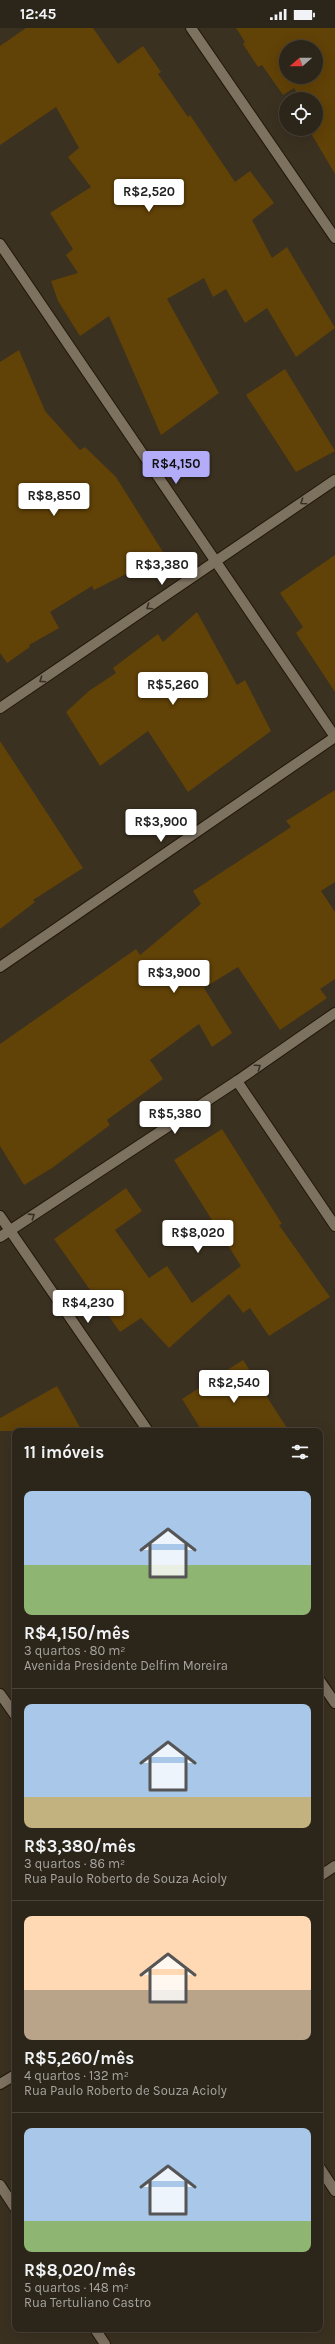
<!DOCTYPE html>
<html lang="pt">
<head>
<meta charset="utf-8">
<style>
  body { margin:0; font-family:Karla,sans-serif; background:#383126; color:#f1f3f6; height:100vh; display:flex; flex-direction:column; font-size:15px; white-space:nowrap }
  * { box-sizing:border-box; margin:0 }
  p { font-size:13px; color:#a6a5a2 }
  .icon { flex:none; width:22px; height:22px; fill:none; stroke:currentColor; stroke-width:2; stroke-linecap:round; stroke-linejoin:round }
  .map { position:relative; flex:1; overflow:hidden }
  .sheet { position:absolute; left:12px; top:1400px; width:311px; height:904px; display:flex; flex-direction:column; background:#2c2519; border-radius:8px; box-shadow:0 4px 16px #0002,0 0 0 1px #484238 }
  .sheet>* { flex:none }
  .needle { width:26px; rotate:250deg }
  .buttons { position:absolute; left:279px; top:12px; display:grid; gap:8px }
  .buttons a { display:grid; place-items:center; width:44px; height:44px; border-radius:50%; background:#2c2519; box-shadow:0 4px 16px #0002,0 0 0 1px #484238; font-size:20px }
  .price { position:absolute; translate:-50% -34px; padding:0 9px; border-radius:4px; background:#fff; color:#222; font-size:13px; line-height:26px; filter:drop-shadow(0 1px 2px #0008) }
  .price::after { content:''; position:absolute; left:50%; top:24px; width:12px; height:9px; margin-left:-6px; background:inherit; clip-path:polygon(0 0,100% 0,50% 100%) }
  .price.active { background:#b3adf9; color:#111 }
  ul { padding:0; list-style:none }
  li { display:grid; align-content:center; gap:8px; height:212px; padding:0 12px }
  li+li { border-top:1px solid #484238 }
  li span { display:grid; place-items:center; height:124px; border-radius:8px; color:#555 }
  li>.icon { margin-inline-start:auto }
  span .icon { width:72px; height:72px; fill:#fffc; stroke-width:1 }
  li b { font-size:17px }
  h2 { display:flex; justify-content:space-between; align-items:center; height:48px; padding:0 12px; font-size:17px }
  .status { display:flex; justify-content:space-between; align-items:center; height:28px; padding:0 20px; background:#2c2519; direction:ltr }
  .status svg { height:11px; fill:currentColor }
  .map>svg:first-child { display:block }
</style>
</head>
<body>
<div class="status"><b>12:45</b><svg viewBox="0 0 49 12"><path d="M0 12V9h3v3zM5 12V6h3v6zM10 12V3h3v9zM15 12V0h3v12zM26 1h20v11H26zM47 4h2v5h-2z"/></svg></div>
<div class="map">
<svg width="335" height="2316" viewBox="0 0 335 2316">
  <rect width="100%" height="100%" fill="#3b3121"/>
  <path fill="#614207" fill-rule="evenodd" d="M 26,0 L 93,0 L 118,36 L 143,18 L 161,44 L 158,46 L 188,89 L 190,87 L 235,154 L 250,143 L 274,175 L 252,192 L 272,230 L 287,219 L 335,300 L 296,329 L 267,280 L 245,295 L 226,261 L 213,269 L 204,250 L 167,271 L 219,365 L 161,407 L 109,288 L 80,308 L 58,273 L 51,253 L 78,245 L 66,227 L 73,221 L 50,185 L 91,159 L 68,129 L 79,120 L 56,79 L 0,117 L 0,18 Z
    M 236,0 L 335,0 L 335,146 L 312,107 L 316,104 L 316,71 L 301,71 L 294,60 L 283,67 L 262,37 L 258,39 L 243,16 L 245,14 ZM 286,19 L 316,19 L 316,49 L 286,49 Z
    M 19,322 L 45,383 L 80,422 L 85,419 L 116,449 L 163,524 L 126,543 L 128,545 L 94,562 L 92,558 L 50,584 L 59,600 L 29,617 L 30,619 L 7,635 L 0,625 L 0,334 Z
    M 285,341 L 335,423 L 296,444 L 246,367 Z
    M 335,527 L 335,664 L 296,605 L 303,599 L 280,565 Z
    M 197,584 L 237,657 L 245,652 L 271,703 L 188,764 L 148,703 L 100,738 L 66,684 L 89,663 L 116,645 L 113,640 L 158,606 L 163,614 Z
    M 0,713 L 83,840 L 33,872 L 35,874 L 0,901 Z
    M 335,762 L 335,854 L 321,863 L 335,884 L 335,951 L 320,961 L 327,970 L 280,1002 L 238,939 L 204,960 L 232,1005 L 212,1019 L 199,996 L 150,1032 L 163,1051 L 107,1092 L 110,1097 L 52,1140 L 24,1157 L 0,1118 L 0,1016 L 136,921 L 140,927 L 201,876 L 193,863 L 291,799 L 286,793 Z
    M 222,1101 L 282,1196 L 279,1197 L 330,1269 L 269,1308 L 250,1280 L 243,1285 L 229,1266 L 169,1320 L 141,1290 L 120,1304 L 54,1211 L 126,1160 L 142,1183 L 115,1202 L 149,1250 L 167,1238 L 192,1275 L 241,1238 L 174,1132 Z
    M 243,1332 L 289,1403 L 202,1403 L 182,1371 Z
    M 57,1358 L 82,1403 L 0,1403 L 0,1390 Z"/>
  <g fill="none" stroke-linecap="round" stroke-linejoin="round">
    <defs>
      <path id="street" d="M 191,0 L 335,210
        M 0,216 L 335,709
        M 0,939 L 335,709
        M 237,1053 L 335,1198
        M 0,1188 L 148,1403
        M 320,1653 L 335,1675
        M 0,1666 L 15,1687
        M 320,1848 L 335,1838
        M 0,2056 L 15,2047
        M 320,2140 L 335,2163"/>
      <path id="secondary" d="M 0,680 L 335,452
        M 0,1209 L 237,1053 L 335,985
        M 0,2157 L 15,2180
        M 95,2301 L 105,2316"/>
    </defs>
    <use href="#street" stroke="#22180a" stroke-width="12"/>
    <use href="#secondary" stroke="#22180a" stroke-width="12"/>
    <use href="#street" stroke="#7d7160" stroke-width="10"/>
    <use href="#secondary" stroke="#7d7160" stroke-width="10"/>
  </g>
  <defs><path id="oneway-chevron" d="M-2-3.5L2.5 0L-2 3.5" fill="none" stroke-width="1.6" stroke-linecap="round" stroke-linejoin="round"/></defs>
  <g stroke="#363026">
    <use href="#oneway-chevron" transform="translate(303 474) rotate(145)"/>
    <use href="#oneway-chevron" transform="translate(149 579) rotate(146)"/>
    <use href="#oneway-chevron" transform="translate(42 652) rotate(146)"/>
    <use href="#oneway-chevron" transform="translate(258 1039) rotate(-35)"/>
    <use href="#oneway-chevron" transform="translate(32 1188) rotate(-33)"/>
  </g>
</svg>
<div class="buttons">
<a><svg class="needle" viewBox="-14 -14 28 28"><path d="M0-13l5 13h-10z" fill="#e53935"/><path d="M0 13l5-13h-10z" fill="#a6a5a2"/></svg></a>
<a><svg class="icon" aria-label="locate" viewBox="0 0 24 24"><circle cx="12" cy="12" r="6"/><path d="M12 2v4M12 18v4M2 12h4M18 12h4"/></svg></a>
</div>
<b class="price" style="left:149px;top:185px">R$2,520</b>
<b class="price active" style="left:176px;top:457px">R$4,150</b>
<b class="price" style="left:54px;top:489px">R$8,850</b>
<b class="price" style="left:162px;top:558px">R$3,380</b>
<b class="price" style="left:173px;top:678px">R$5,260</b>
<b class="price" style="left:161px;top:815px">R$3,900</b>
<b class="price" style="left:174px;top:966px">R$3,900</b>
<b class="price" style="left:175px;top:1107px">R$5,380</b>
<b class="price" style="left:198px;top:1226px">R$8,020</b>
<b class="price" style="left:88px;top:1296px">R$4,230</b>
<b class="price" style="left:234px;top:1376px">R$2,540</b>
<section class="sheet">
<h2>11 imóveis<svg class="icon" aria-label="filters" viewBox="0 0 24 24"><path d="M4 7h16M4 17h16"/><circle cx="9" cy="7" r="2"/><circle cx="15" cy="17" r="2"/></svg></h2>
<ul>
<li><span style="background:linear-gradient(#a9c7e8 60%,#8fb573 0)"><svg class="icon" aria-label="home" viewBox="0 0 24 24"><path d="M3 11l9-7 9 7M6 9v11h12V9"/></svg></span><div><b>R$4,150/mês</b><p>3 quartos · 80 m²</p><p>Avenida Presidente Delfim Moreira</p></div></li>
<li><span style="background:linear-gradient(#a9c7e8 75%,#c2b280 0)"><svg class="icon" aria-label="home" viewBox="0 0 24 24"><path d="M3 11l9-7 9 7M6 9v11h12V9"/></svg></span><div><b>R$3,380/mês</b><p>3 quartos · 86 m²</p><p>Rua Paulo Roberto de Souza Acioly</p></div></li>
<li><span style="background:linear-gradient(#ffd9b3 60%,#b9a48a 0)"><svg class="icon" aria-label="home" viewBox="0 0 24 24"><path d="M3 11l9-7 9 7M6 9v11h12V9"/></svg></span><div><b>R$5,260/mês</b><p>4 quartos · 132 m²</p><p>Rua Paulo Roberto de Souza Acioly</p></div></li>
<li><span style="background:linear-gradient(#a9c7e8 75%,#8fb573 0)"><svg class="icon" aria-label="home" viewBox="0 0 24 24"><path d="M3 11l9-7 9 7M6 9v11h12V9"/></svg></span><div><b>R$8,020/mês</b><p>5 quartos · 148 m²</p><p>Rua Tertuliano Castro</p></div></li>
</ul>
</section>
</div>
</body>
</html>
